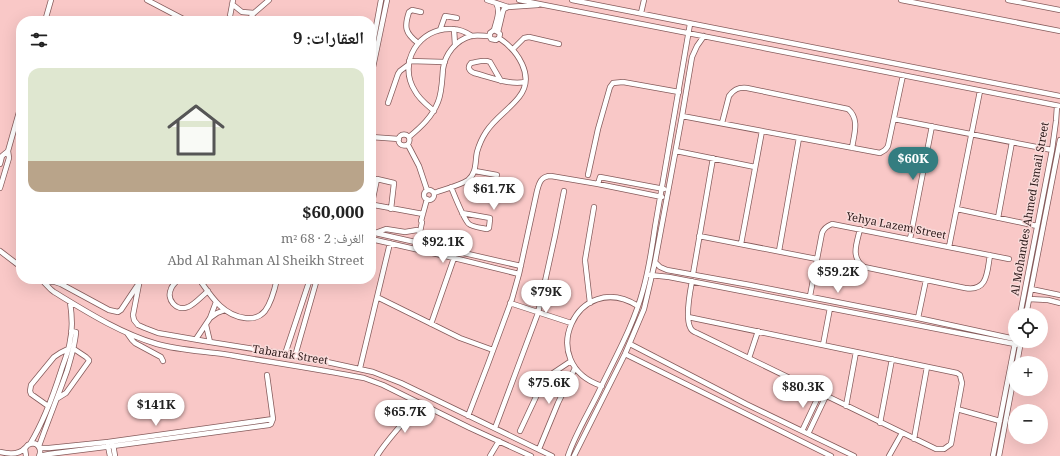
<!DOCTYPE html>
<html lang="ar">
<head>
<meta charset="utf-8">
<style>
  body { margin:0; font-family:Georgia,"Noto Naskh Arabic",serif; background:#f2f2f2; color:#222; direction:rtl; height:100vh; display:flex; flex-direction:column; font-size:15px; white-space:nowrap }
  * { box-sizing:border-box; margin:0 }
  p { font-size:13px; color:#767676 }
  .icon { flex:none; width:22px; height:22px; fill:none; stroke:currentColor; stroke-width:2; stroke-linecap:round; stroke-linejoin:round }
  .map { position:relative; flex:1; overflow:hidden; direction:ltr }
  .details { position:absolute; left:16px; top:16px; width:360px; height:268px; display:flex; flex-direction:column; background:#fff; border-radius:16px; box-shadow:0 4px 16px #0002; direction:rtl }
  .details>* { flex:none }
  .fabs { position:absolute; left:1008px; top:308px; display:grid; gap:8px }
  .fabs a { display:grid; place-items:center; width:40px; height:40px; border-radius:50%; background:#fff; box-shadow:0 4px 16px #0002; font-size:20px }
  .price { position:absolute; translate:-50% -34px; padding:0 9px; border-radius:14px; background:#fff; color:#222; font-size:13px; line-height:26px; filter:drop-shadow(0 1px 2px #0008) }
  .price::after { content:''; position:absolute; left:50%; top:24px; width:12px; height:9px; margin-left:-6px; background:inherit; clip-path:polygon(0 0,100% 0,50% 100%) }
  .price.selected { background:#347d80; color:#fff }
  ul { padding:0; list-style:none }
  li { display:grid; align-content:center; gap:8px; height:212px; padding:0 12px }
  li span { display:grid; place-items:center; height:124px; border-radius:12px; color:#555 }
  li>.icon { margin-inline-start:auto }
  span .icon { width:72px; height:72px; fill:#fffc; stroke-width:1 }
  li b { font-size:17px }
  h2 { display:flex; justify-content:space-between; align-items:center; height:48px; padding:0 12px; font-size:17px }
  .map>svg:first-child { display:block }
</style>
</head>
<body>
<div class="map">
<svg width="1060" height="456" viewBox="0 0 1060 456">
  <rect width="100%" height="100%" fill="#f9c8c7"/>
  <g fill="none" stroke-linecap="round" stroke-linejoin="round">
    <defs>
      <path id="minor" d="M 147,0 L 187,21
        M 487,0 L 508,7 L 538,5
        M 519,0 L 1060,106
        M 572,0 L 1060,96
        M 901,0 L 1060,31
        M 1008,0 L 1060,10
        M 232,4 L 242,12 L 254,13
        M 641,13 L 644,0
        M 45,21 L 51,0
        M 228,21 L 230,16 L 233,0
        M 248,21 L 254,13 L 269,0
        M 454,29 L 455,45
        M 440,30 L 445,16 L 457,18
        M 494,30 C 496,22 501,11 496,3
        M 498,32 L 494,30 L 490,33 L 490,37 L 491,39 L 496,40 L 499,38 L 500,34 L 498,32 L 503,11 L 504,9 L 508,7
        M 418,43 C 405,33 404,27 409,12 L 412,10 L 421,12
        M 513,49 L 524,38 L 529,37 L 559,44
        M 371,54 L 381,0
        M 409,61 L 445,62
        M 371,77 L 387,0
        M 501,81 L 490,62 C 484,59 478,62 471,63 C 467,67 469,71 474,73 C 490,77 508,85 525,82
        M 388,103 L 398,74 L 400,71 L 408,65
        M 434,111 C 427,105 419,99 415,91 C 397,63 419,27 452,29 C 459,29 466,32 472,36
        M 682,116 L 880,153 C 884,151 886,150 888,146 L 903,75
        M 894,119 L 1052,150
        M 722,123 L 729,96 C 734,89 739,87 747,88 L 848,109 C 860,119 854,134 852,148
        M398.5 140a5.5 5.5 0 1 1 11 0a5.5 5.5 0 1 1-11 0Z
        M 371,137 L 399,139
        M 409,137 C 421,127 432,117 438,102 C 442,92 442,81 443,69 C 445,54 456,40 471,36 C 477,35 484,36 489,36
        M 408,145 L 419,166 L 427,190
        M 676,151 L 755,167
        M 0,164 L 2,156 L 8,151
        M 475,171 L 497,175
        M 588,175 L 598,129 L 610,87 L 613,83 L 623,82 L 679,92
        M 598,184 L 600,177 L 664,189
        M 451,187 C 454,194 464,220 469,224 C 472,227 483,228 487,229 L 489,228 L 490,219 L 490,218 L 462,213
        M 0,188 L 9,158 L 8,151 L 21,105
        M424 195a5 5 0 1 1 10 0a5 5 0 1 1-10 0Z
        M 434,193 C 444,189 459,186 468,180 C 477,173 475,161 477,152 C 479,145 482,138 486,132 C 495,118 509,110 519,97 C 536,76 517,50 499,38
        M 391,209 L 394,183 L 377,179 L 372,203 L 374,205 L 423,214
        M 957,209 L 1037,226
        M 998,218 L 1012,142
        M 860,229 C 857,243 850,257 864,267 L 965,288 C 988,292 987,272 990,255
        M 371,232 L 521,266
        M 420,232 L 422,222 L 421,221 L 427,199
        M 375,233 L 386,229 L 405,232 L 417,230 L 420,232 L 422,236 L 424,237 L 435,240 L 443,249
        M 699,236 L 817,259
        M 371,239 L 454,258 L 519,274
        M 910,239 L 932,126
        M 741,244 L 762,131
        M 949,247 L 980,91
        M 0,251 L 21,267
        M 779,251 L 799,138
        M 655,262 L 660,267 L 667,270 L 750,285 L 918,318 L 1015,339
        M 693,274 L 713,158
        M 650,275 L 669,277 L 1020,345
        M 40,279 C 46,283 48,288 54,292 C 87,312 120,333 157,344 C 178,350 201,351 223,354 C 270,362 317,369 364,378 L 383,385 L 470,428 L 531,456
        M 141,279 L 139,284 L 133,315 L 134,320 L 138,325 L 145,328 L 158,333 L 210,342 L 304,357 L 373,372 L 401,383 L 552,456
        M 179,279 C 176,282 172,285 171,289 C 166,299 176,312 188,307 C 194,305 202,296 208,291
        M 199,279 C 211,296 222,315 245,318 C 252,319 260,317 265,311 C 271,303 275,288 277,279
        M 45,282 L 55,282 L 61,284 L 109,310 L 118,312 L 121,310 L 137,286
        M 1031,289 L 1060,295
        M 810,296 L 822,233 C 824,228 827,226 832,224 L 1009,259
        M 377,297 L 460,338 L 493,350
        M 1029,299 L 1048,300 L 1060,303
        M 510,303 L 571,323
        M 590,303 L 585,260 L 594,207
        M 1020,315 L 1052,150 L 1056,121 L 1057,106
        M 1026,315 L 1060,140
        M 688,317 L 957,373 L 960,375 L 962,383 L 951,444 L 944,449 L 936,449 L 697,333 C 694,332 691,330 690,327 C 685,316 690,292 692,281
        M 210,318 L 217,313 L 225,310
        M 918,318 L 926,280
        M 431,324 L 454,258
        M 206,325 L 210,342
        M 127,333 L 132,340 L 135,343 L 161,357 L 163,361
        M 196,339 L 210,318 L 216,302
        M 630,344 L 746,404 L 854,456
        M 823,345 L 830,308
        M 285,354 L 310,279
        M 625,354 L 831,456
        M 295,356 L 317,279
        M 749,358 L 758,331
        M 1017,363 L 1021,341
        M 360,368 L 390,243
        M 602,386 C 534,364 577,268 638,306
        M 58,398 L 66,393 L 89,361 L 89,360 L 86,357 L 74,349
        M 48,406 L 31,394 L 30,391 L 31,385 L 54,357 L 60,353 L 68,349
        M 846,406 L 856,352
        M 957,409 L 1000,421
        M 468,416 L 488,364 L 512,299 L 519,274 L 537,191 C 539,183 541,176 551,176 L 598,184 L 662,197
        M 880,423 L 892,359
        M 495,428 L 538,313 L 555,236 L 564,191
        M 520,431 L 542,384 L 547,377 L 571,361
        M 802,431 L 820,393
        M 808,434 L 826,396
        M 914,439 L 927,367
        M 30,444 C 44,421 53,396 61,371 C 64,361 69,351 70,341 C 73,328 72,315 70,302
        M 113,444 L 115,456
        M 39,446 C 48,421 58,396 67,371 C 71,358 75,345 76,332 L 71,331
        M 108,446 L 110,456
        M 40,448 L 49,448 L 108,442 L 273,419
        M 25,449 L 26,456
        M 539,449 L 558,403 L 575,368
        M 0,452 C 8,454 19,455 25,448 C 28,446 26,445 30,444 C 38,441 42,450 39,456
        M 39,456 L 49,454 L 113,446 L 269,425 L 271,424 L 273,419 L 267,375
        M 377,456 C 389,437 406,420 421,403
        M 490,456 L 499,441
        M 568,456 C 575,434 591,409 601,387 C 616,356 634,324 643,290 C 649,269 652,248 655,227 L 690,24
        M 574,456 L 625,354 L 644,309 L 655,262 L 682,116 L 692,57 L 697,46 L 704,36
        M 889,456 L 902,433
        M 993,456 L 1015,343
        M 999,456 L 1015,371"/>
    </defs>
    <use href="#minor" stroke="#855b5b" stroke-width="6"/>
    <use href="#minor" stroke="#fff" stroke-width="4.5"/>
  </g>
  <g text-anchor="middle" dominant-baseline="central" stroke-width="3" stroke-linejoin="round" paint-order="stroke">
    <g font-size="11" fill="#2d1b1b" stroke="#f9dbda">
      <text transform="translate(1031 209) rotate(-80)">Al Mohandes Ahmed Ismail Street</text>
      <text transform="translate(896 227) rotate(11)">Yehya Lazem Street</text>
      <text transform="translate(290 356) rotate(9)">Tabarak Street</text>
    </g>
  </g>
</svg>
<div class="fabs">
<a><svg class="icon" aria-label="locate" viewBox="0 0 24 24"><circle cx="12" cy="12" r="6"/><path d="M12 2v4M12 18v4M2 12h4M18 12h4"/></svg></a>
<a>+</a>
<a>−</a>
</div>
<b class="price selected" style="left:913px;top:181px">$60K</b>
<b class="price" style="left:494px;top:211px">$61.7K</b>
<b class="price" style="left:443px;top:264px">$92.1K</b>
<b class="price" style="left:838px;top:294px">$59.2K</b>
<b class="price" style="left:546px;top:314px">$79K</b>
<b class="price" style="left:549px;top:405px">$75.6K</b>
<b class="price" style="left:803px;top:409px">$80.3K</b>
<b class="price" style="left:156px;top:427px">$141K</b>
<b class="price" style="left:405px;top:434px">$65.7K</b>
<section class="details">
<h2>العقارات: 9<svg class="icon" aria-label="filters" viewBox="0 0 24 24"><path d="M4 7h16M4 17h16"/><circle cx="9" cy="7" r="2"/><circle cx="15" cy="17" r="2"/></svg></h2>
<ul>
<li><span style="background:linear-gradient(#dfe7d0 75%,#b9a48a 0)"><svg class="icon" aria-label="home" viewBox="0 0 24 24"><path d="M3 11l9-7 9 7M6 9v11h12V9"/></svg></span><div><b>$60,000</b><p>الغرف: 2 · 68 m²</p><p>Abd Al Rahman Al Sheikh Street</p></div></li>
</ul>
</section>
</div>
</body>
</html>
